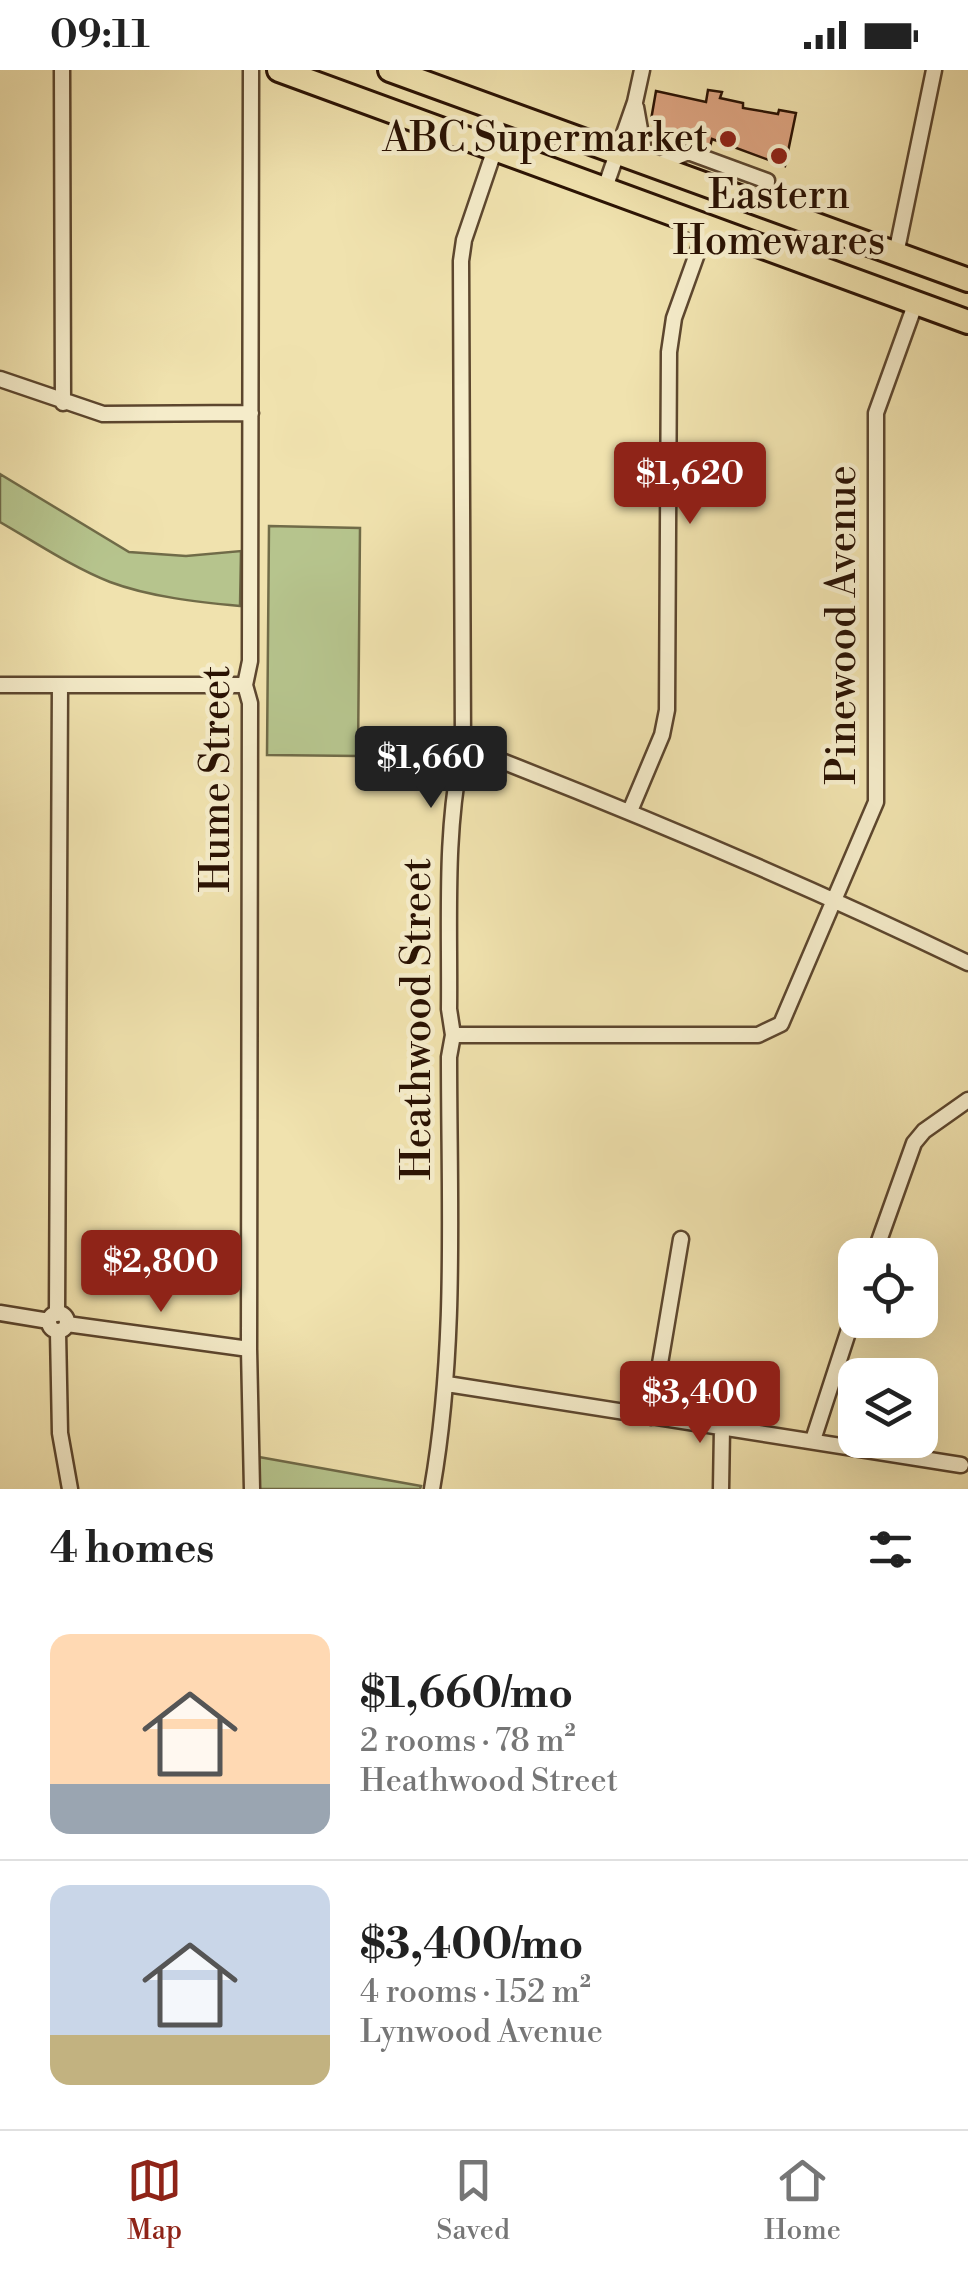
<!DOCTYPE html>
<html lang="en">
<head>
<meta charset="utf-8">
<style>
  body { margin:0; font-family:"Libre Bodoni",serif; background:#f2f2f2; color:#222; height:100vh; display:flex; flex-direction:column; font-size:38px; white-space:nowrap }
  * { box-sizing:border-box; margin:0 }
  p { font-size:32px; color:#767676 }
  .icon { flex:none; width:55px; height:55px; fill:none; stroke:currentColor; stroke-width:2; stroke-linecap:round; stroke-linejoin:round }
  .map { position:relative; height:1419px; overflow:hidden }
  .sheet { display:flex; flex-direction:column; background:#fff; flex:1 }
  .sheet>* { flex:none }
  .buttons { position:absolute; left:838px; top:1168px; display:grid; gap:20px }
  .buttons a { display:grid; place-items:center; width:100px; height:100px; border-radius:20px; background:#fff; box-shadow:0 10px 40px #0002; font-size:50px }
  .price { position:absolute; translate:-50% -85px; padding:0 22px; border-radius:10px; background:#8f2418; color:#fff; font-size:32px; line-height:65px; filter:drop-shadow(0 2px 5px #0008) }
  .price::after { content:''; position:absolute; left:50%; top:60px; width:30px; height:22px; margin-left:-15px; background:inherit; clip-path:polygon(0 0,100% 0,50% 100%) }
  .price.active { background:#222; color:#fff }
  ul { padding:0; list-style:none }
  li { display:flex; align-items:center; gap:30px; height:250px; padding:0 50px }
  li+li { border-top:2px solid #e0e0e0 }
  li span { display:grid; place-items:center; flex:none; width:280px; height:200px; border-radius:20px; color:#555 }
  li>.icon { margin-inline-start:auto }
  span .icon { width:120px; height:120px; fill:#fffc; stroke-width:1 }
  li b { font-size:42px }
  h2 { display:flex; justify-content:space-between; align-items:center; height:120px; padding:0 50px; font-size:42px }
  .status { display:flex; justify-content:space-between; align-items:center; height:70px; padding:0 50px; background:#fff; direction:ltr }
  .status svg { height:28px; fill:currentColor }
  .dock { display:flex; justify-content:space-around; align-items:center; height:140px; border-top:2px solid #e0e0e0; background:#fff; font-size:28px; color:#767676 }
  .dock a { display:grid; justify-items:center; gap:5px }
  .dock .active { color:#8f2418 }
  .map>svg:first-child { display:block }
</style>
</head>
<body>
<div class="status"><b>09:11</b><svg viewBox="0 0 49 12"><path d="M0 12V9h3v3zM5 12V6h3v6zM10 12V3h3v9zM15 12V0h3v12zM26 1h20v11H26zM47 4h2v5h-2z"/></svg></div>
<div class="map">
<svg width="968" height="1419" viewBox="0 0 968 1419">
  <rect width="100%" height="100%" fill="#f0e2ae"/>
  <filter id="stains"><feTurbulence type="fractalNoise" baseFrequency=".002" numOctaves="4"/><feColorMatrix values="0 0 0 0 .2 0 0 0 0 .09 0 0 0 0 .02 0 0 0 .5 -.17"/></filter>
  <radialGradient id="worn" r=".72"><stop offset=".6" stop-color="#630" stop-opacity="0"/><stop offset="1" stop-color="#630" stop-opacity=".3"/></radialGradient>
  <path fill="#b6c48d" stroke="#706b48" stroke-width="2.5" d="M 0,404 L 129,482 L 186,486 L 241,481 L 240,536 C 198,532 150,527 110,512 C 72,497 35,472 0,452 Z
    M 269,456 L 360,458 L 358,686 L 267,685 Z
    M 259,1387 L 421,1416 L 420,1419 L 259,1419 Z"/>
  <path fill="#dca380" stroke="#2a1203" stroke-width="2.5" d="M 708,20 L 722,22 L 720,28 L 743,33 L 743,38 L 778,44 L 779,40 L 796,43 L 785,96 L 712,69 L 710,77 L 680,68 L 680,65 L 661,62 L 662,58 L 656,57 L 657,51 L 651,50 L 656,21 L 706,32 Z"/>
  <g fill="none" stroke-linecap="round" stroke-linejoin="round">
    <defs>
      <path id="street" d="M 62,0 L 63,333
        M 251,0 L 250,591 L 245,615 L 250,633 L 249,1279 L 252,1419
        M 636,37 L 646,93
        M 655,96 L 688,82 L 767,111 L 765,137
        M 605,118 L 635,32 L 642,0
        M 896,184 L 934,0
        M 0,309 L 103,344 L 251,343
        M 0,615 L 245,615
        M 463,676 C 634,742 802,813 968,893
        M 630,741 L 662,665 L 667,640 L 669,282 L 674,248 L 707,156
        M 453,965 L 758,965 L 781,954 L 876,732 L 876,343 L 916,232
        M 874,1185 L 914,1073 L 924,1061 L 968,1030
        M 0,1243 L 49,1251
        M49 1252a9 9 0 1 1 18 0a9 9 0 1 1-18 0Z
        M 57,1244 L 60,615
        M 67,1254 L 249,1279
        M 58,1262 L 60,1363 L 70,1419
        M 447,1314 L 961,1395
        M 651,1347 L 681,1169
        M 813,1370 L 855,1241
        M 432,1419 C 457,1276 449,1131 449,987 L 453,965 L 449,939 C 450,852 444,761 463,676 L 461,191 L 464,170 L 500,64 L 489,36
        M 721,1419 L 722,1358"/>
      <path id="primary" d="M 279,0 L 968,252
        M 390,0 L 968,210"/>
    </defs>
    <use href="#street" stroke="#5c462e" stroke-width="19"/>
    <use href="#primary" stroke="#2a1203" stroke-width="28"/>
    <use href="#street" stroke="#f5ecca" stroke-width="14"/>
    <use href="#primary" stroke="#f0e2ae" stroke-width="22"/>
  </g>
  <g fill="#8f2418" stroke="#f5ecca" stroke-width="4">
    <circle cx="728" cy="69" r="10"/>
    <circle cx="779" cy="86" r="10"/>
  </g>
  <g text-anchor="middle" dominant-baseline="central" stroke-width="9" stroke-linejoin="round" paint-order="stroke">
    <g font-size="40" fill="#2a1203" stroke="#f5ecca" text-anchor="end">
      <text x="708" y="69">ABC Supermarket</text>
      <text x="779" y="126" text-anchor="middle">Eastern<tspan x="779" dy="46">Homewares</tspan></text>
    </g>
    <g font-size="40" fill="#2a1203" stroke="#f5ecca">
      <text transform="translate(843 555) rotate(-90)">Pinewood Avenue</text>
      <text transform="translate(217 709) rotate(-90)">Hume Street</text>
      <text transform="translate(418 949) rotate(-90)">Heathwood Street</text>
    </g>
  </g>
  <rect width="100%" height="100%" filter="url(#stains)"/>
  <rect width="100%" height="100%" fill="url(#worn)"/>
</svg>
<div class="buttons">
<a><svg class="icon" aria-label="locate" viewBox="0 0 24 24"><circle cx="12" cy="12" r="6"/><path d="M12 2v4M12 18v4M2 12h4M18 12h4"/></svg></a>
<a><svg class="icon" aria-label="layers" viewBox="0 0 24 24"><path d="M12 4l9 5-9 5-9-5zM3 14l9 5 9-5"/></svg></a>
</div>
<b class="price" style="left:690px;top:457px">$1,620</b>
<b class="price active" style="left:431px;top:741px">$1,660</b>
<b class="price" style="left:161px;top:1245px">$2,800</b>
<b class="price" style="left:700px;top:1376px">$3,400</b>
</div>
<section class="sheet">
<h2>4 homes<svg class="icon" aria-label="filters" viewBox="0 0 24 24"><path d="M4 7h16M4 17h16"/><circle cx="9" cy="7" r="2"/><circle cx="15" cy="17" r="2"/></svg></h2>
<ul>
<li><span style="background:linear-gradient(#ffd9b3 75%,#9aa5b1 0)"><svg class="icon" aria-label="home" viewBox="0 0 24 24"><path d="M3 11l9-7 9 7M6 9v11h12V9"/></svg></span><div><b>$1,660/mo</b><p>2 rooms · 78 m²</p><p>Heathwood Street</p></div></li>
<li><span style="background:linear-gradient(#c9d6e8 75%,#c2b280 0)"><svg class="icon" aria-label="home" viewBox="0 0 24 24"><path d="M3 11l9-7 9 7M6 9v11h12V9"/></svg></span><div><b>$3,400/mo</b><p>4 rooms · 152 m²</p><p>Lynwood Avenue</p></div></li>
</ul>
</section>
<nav class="dock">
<a class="active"><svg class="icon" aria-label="map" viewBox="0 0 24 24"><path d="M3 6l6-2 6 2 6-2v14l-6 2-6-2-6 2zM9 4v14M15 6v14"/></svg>Map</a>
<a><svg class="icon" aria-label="saved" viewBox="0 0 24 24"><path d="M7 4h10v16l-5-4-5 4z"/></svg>Saved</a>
<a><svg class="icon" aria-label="home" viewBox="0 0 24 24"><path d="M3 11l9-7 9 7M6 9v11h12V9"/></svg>Home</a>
</nav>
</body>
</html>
